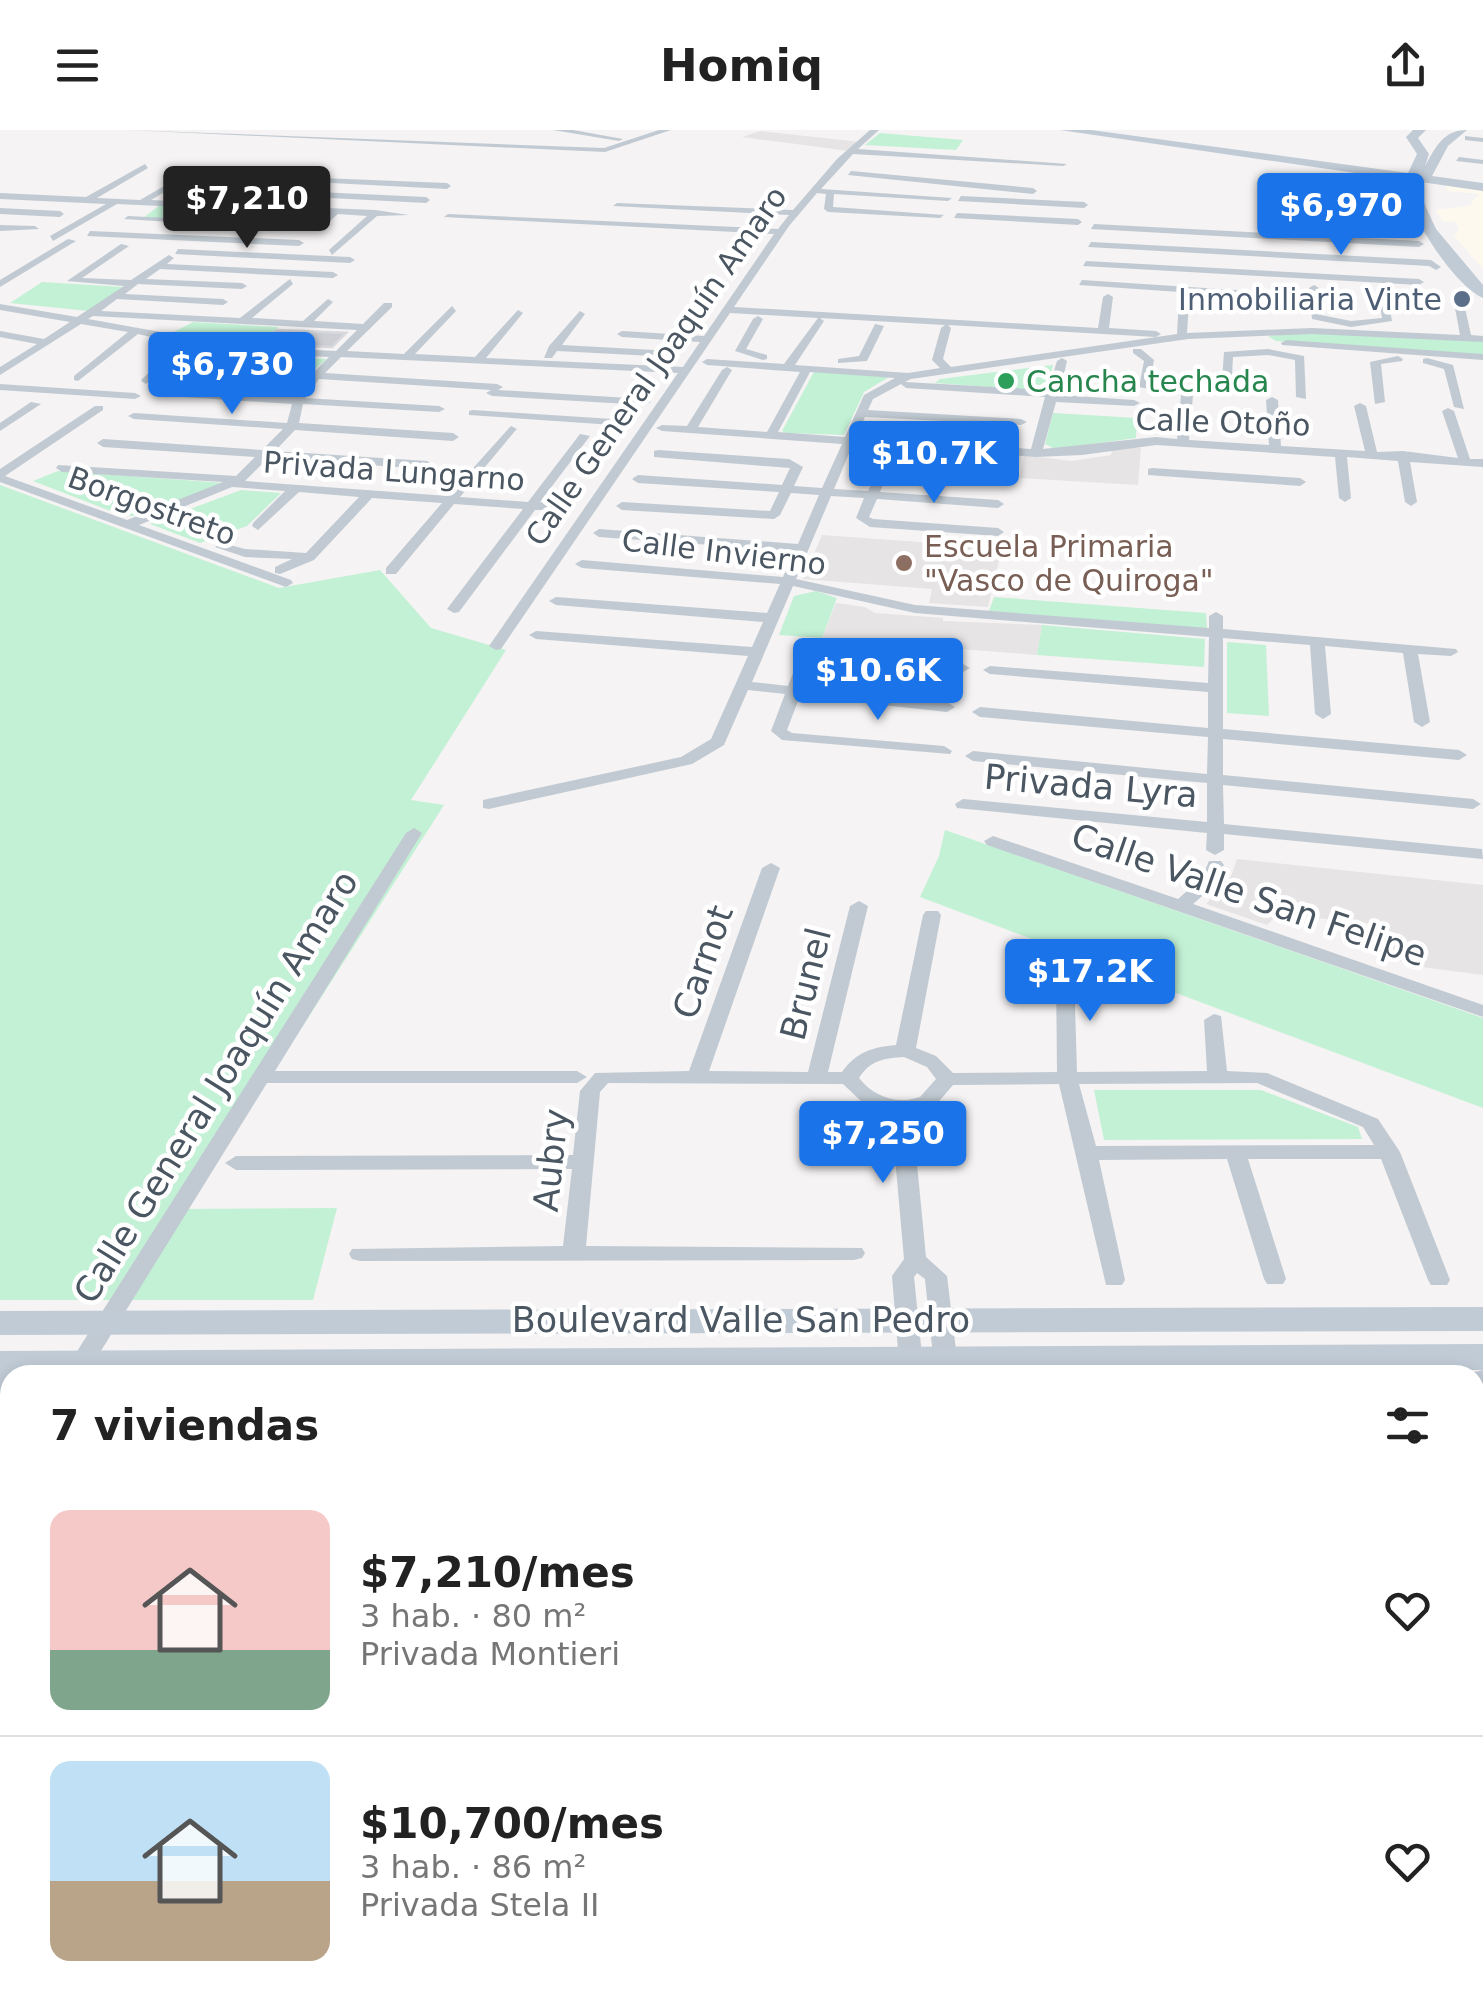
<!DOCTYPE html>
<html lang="es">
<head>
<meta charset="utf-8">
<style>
  body { margin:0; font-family:"DejaVu Sans",sans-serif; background:#f2f2f2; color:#222; height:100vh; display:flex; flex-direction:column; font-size:38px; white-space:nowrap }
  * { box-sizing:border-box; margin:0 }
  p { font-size:32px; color:#767676 }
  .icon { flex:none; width:55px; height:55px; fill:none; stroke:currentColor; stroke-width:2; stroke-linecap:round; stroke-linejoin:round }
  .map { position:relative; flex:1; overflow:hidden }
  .details { position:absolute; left:0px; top:1235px; width:1485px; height:640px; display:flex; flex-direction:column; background:#fff; border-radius:30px 30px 0 0; box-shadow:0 5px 15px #0003 }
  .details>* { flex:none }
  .price { position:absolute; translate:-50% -85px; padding:0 22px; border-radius:10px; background:#1a73e8; color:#fff; font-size:32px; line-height:65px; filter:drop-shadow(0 2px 5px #0008) }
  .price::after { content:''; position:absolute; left:50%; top:60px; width:30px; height:22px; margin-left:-15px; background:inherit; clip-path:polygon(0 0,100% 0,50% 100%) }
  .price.selected { background:#222; color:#fff }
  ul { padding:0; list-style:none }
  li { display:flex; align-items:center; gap:30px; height:250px; padding:0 50px }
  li+li { border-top:2px solid #e0e0e0 }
  li span { display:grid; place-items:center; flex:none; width:280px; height:200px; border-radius:20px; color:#555 }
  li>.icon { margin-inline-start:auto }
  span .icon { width:120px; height:120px; fill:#fffc; stroke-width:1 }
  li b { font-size:42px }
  h2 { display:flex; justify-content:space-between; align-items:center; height:120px; padding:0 50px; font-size:42px }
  header { display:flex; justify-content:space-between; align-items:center; height:130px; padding:0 50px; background:#fff; font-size:45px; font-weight:700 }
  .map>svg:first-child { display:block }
</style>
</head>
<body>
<header><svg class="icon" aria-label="menu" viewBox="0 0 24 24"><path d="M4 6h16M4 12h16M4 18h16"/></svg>Homiq<svg class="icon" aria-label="share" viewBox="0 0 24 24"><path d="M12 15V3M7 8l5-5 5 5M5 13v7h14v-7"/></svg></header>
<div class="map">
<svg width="1483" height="1875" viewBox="0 0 1483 1875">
  <rect width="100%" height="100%" fill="#f5f3f3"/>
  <path fill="#fdf9ef" d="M 1445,54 L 1483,58 L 1483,139 L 1454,106 L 1459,99 L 1455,92 L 1442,91 L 1436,80 L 1472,75 L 1471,71 L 1480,64 L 1447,61 Z"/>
  <path fill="#e6e4e5" d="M 760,1 L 860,12 L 849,21 L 742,7 Z
    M 1137,317 L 1141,318 L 1138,355 L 1020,348 L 1024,325 L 1072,331 L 1111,325 L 1112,320 Z
    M 822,405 L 1002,418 L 988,477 L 929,473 L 932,459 L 803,449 Z
    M 836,473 L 865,477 L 875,483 L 943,488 L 943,491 L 1042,495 L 1037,525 L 822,508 Z
    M 1237,729 L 1483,755 L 1483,845 L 1414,836 L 1382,824 L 1375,794 L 1278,784 L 1267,795 L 1206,774 L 1231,746 Z"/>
  <path fill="#c3f1d5" d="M 880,3 L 963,10 L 956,20 L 865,15 Z
    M 160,75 L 294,82 L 279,94 L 143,88 Z
    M 42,152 L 124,157 L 89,181 L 10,173 Z
    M 193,192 L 279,197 L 254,217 L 202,213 L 174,202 Z
    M 1304,203 L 1483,210 L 1483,225 L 1276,211 L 1268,206 Z
    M 231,225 L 327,229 L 294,256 L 198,248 Z
    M 1053,235 L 1047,261 L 935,253 L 940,249 Z
    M 815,240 L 889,247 L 864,262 L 844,305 L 786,303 L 782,301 Z
    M 1053,283 L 1137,288 L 1136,308 L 1055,319 L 1045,314 Z
    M 58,341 L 225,353 L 135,386 L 121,385 L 33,351 Z
    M 0,355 L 279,458 L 380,440 L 431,498 L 506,520 L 411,670 L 444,675 L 186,1079 L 337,1078 L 313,1170 L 0,1170 Z
    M 241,360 L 281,363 L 247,396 L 200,413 L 150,394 Z
    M 816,461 L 837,468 L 822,508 L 779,505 L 794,466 Z
    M 994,467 L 1206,483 L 1207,500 L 989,481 Z
    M 1042,495 L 1205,509 L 1204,537 L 1037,525 Z
    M 1227,512 L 1266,515 L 1269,586 L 1227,583 Z
    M 945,700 L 1483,888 L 1483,978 L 920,767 L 939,726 Z
    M 1094,960 L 1261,960 L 1358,997 L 1362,1009 L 1104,1010 Z
    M 0,1271 L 10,1271 L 10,1516 L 0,1516 Z"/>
  <path fill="#cdcfd5" stroke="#d7d9de" stroke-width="2.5" d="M 277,200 L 346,203 L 332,217 L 260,214 Z"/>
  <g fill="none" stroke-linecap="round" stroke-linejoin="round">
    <path fill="#c1cad2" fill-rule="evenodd" d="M 127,0 L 604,18 L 659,0 L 671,0 L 605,22 Z
      M 553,0 L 573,0 L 623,9 L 619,11 Z
      M 870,0 L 879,0 L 858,19 L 1067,34 L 1063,36 L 853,24 L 821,59 L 952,68 L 948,71 L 834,64 L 833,77 L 944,85 L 940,88 L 828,82 L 824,79 L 826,64 L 817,63 L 789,96 L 734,177 L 1098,198 L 1103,167 L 1108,164 L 1113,167 L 1109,198 L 1156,201 L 1161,204 L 1156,207 L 948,195 L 951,198 L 943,229 L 951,237 L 1177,204 L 1179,171 L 1184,168 L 1189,171 L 1187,203 L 1312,198 L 1460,205 L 1455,178 L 1460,175 L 1465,178 L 1471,205 L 1483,206 L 1483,212 L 1312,204 L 1188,209 L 911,249 L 905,252 L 1048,260 L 1057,231 L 1062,228 L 1067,231 L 1059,265 L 1134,270 L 1140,273 L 1134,276 L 1056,272 L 1043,319 L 1156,307 L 1177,309 L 1181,265 L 1187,262 L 1193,265 L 1189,310 L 1269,315 L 1266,270 L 1272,267 L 1278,270 L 1281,316 L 1365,321 L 1354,276 L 1360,273 L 1366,276 L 1377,322 L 1403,321 L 1458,328 L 1442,281 L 1448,278 L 1454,281 L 1470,329 L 1483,329 L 1483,337 L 1410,332 L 1417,372 L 1411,376 L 1405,372 L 1398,331 L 1347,327 L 1351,368 L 1345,372 L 1339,368 L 1335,327 L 1156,315 L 1082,325 L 1036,327 L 853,314 L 834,359 L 868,361 L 877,341 L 883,337 L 1011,344 L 1017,348 L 1011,352 L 887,345 L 880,362 L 998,370 L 1004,374 L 998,378 L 877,369 L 869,387 L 873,389 L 998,398 L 1004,402 L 998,406 L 870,397 L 856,388 L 864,368 L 831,366 L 796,449 L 915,475 L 1209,498 L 1209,486 L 1216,482 L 1223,486 L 1223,499 L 1456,519 L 1458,522 L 1451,526 L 1418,524 L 1430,592 L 1422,597 L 1414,592 L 1403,523 L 1325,516 L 1331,584 L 1323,589 L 1315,584 L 1310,515 L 1223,508 L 1223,599 L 1459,620 L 1467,625 L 1459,630 L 1223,609 L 1223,645 L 1473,669 L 1481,674 L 1473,679 L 1223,655 L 1224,694 L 1482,719 L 1483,729 L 1224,704 L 1224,720 L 1215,725 L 1206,720 L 1207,703 L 957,678 L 955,674 L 963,669 L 1207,692 L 1207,653 L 973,631 L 965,626 L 973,621 L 1207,644 L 1208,607 L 980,587 L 972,582 L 980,577 L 1208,598 L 1208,562 L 990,544 L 983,540 L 990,536 L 1208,553 L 1209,507 L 915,483 L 793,456 L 752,552 L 788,556 L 799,528 L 806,524 L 963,534 L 970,538 L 963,542 L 812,533 L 803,557 L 947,572 L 955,577 L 947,582 L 800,566 L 787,600 L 792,603 L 944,616 L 952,621 L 950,624 L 782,610 L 771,601 L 785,564 L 748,560 L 724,615 L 692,634 L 489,679 L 483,678 L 483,670 L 681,627 L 711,609 L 748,526 L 536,509 L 529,505 L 536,501 L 752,517 L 763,492 L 556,475 L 549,471 L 556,467 L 767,483 L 780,454 L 582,438 L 575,434 L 582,430 L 783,447 L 794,421 L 599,407 L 593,403 L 599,399 L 798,414 L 819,365 L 791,363 L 780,385 L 774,389 L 622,380 L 616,376 L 622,372 L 770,381 L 779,362 L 638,353 L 632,349 L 638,345 L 782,355 L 790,338 L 654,327 L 654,321 L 658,320 L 789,329 L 803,337 L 794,356 L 822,358 L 842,314 L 662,301 L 656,298 L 662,295 L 687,296 L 722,240 L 727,237 L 732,240 L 698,297 L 767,302 L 800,242 L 707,235 L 702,232 L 707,229 L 784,234 L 818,188 L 730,183 L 501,519 L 496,520 L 489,516 L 678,243 L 341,227 L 325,243 L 497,254 L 503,257 L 498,260 L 645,269 L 651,272 L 645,275 L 492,266 L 486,263 L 491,260 L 319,249 L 305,268 L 439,276 L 445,279 L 439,282 L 303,274 L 299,293 L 453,303 L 459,307 L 453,311 L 295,300 L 275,321 L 427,331 L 433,335 L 427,339 L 268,328 L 245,351 L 448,366 L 511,296 L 517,299 L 515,301 L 460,367 L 528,372 L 580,304 L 590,306 L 540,372 L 555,374 L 555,380 L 535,380 L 459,482 L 454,483 L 447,479 L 523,379 L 454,374 L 396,444 L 386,444 L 386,438 L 442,373 L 372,368 L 314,430 L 280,444 L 275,443 L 275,437 L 292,429 L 245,427 L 215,417 L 222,413 L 245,419 L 306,423 L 359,367 L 299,362 L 258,400 L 252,396 L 253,393 L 285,361 L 232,357 L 139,395 L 291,450 L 293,453 L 286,457 L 0,352 L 0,339 L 95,276 L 103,276 L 103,280 L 5,346 L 127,390 L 223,352 L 62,342 L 56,338 L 58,335 L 236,346 L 255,327 L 103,317 L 97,313 L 103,309 L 262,320 L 283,299 L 134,289 L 128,286 L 134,283 L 287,293 L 292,274 L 168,266 L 162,263 L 168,260 L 294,267 L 297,259 L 329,227 L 204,221 L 191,217 L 146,254 L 141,251 L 142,249 L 181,214 L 138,204 L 78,251 L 74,250 L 74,246 L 128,202 L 81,194 L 0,245 L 0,237 L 37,214 L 0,207 L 0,201 L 44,209 L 70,192 L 0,180 L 0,174 L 77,187 L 124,156 L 67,151 L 121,114 L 129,116 L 82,148 L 131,150 L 169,125 L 174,128 L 167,134 L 333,142 L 338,145 L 333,148 L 160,139 L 146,149 L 242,153 L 247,156 L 242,159 L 138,154 L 125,164 L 223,169 L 228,172 L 223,175 L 117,169 L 101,181 L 240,188 L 290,149 L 293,154 L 252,188 L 303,191 L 328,169 L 333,172 L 314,191 L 363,194 L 384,173 L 392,173 L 392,177 L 347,221 L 404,224 L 452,176 L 456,181 L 415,224 L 475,227 L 518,180 L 523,183 L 486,228 L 683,237 L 700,212 L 622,207 L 617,204 L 622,201 L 704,206 L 774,104 L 444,87 L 448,84 L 778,99 L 789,85 L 613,76 L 617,73 L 793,80 L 837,29 ZM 93,186 L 357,200 L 336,221 L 205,215 L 166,203 L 88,189 ZM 820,188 L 945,195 L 941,198 L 932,230 L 940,238 L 908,243 L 795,235 L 824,191 ZM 810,242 L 895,248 L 864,265 L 845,307 L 778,302 ZM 901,254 L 906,258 L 1045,267 L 1031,319 L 856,307 L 865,287 L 1021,295 L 1027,292 L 1021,289 L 868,280 L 873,269 Z
      M 1465,6 L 1483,8 L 1483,12 L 1465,10 Z
      M 1459,27 L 1483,30 L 1483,34 L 1456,31 Z
      M 145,34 L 148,38 L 97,68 L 140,70 L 197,37 L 200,41 L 151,70 L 193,72 L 250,39 L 253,43 L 204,73 L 375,80 L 409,85 L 377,86 L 332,125 L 329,120 L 367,86 L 338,84 L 320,99 L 308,101 L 124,89 L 128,86 L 308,95 L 314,95 L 328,84 L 117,74 L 53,111 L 50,106 L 106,74 L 0,69 L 0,63 L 86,67 Z
      M 851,41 L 1033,58 L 1037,61 L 1033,64 L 848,45 Z
      M 296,47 L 447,53 L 451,56 L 447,59 L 293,51 Z
      M 275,60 L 426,67 L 430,70 L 426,73 L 272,65 Z
      M 961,66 L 1084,72 L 1088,75 L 1084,78 L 958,71 Z
      M 0,78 L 60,81 L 64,84 L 60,87 L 0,84 Z
      M 957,83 L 1078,89 L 1082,92 L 1078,95 L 954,88 Z
      M 1094,94 L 1419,111 L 1424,114 L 1419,117 L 1091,99 Z
      M 0,95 L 35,96 L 39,99 L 0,101 Z
      M 90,101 L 299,110 L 304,113 L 299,116 L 87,106 Z
      M 68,109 L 76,111 L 0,157 L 0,150 Z
      M 1091,112 L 1431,130 L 1441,137 L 1436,140 L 1429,136 L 1088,117 Z
      M 178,119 L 350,127 L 355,130 L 350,133 L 175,124 Z
      M 1086,131 L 1419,149 L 1424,152 L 1419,155 L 1083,136 Z
      M 1082,150 L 1266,162 L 1271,165 L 1266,168 L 1079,155 Z
      M 1314,155 L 1319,158 L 1321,185 L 1351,191 L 1382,188 L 1378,161 L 1386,159 L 1392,191 L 1351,197 L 1312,189 L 1309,158 Z
      M 580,181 L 585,184 L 562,215 L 672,221 L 677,224 L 672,227 L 557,221 L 552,228 L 544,228 L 549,216 Z
      M 758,186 L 763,189 L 746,219 L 767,225 L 767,229 L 763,230 L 735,221 L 753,189 Z
      M 875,194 L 884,196 L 867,231 L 838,233 L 838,229 L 859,226 Z
      M 1286,210 L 1483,224 L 1483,230 L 1282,215 L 1281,213 Z
      M 1133,219 L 1141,219 L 1154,230 L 1149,259 L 1139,257 L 1144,231 L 1133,223 Z
      M 1268,219 L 1304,226 L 1306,269 L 1296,267 L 1295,230 L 1268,225 L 1233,227 L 1231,263 L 1221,265 L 1224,222 Z
      M 1398,226 L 1403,229 L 1402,231 L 1381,234 L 1385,272 L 1375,274 L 1370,232 Z
      M 1427,228 L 1453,235 L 1464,279 L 1454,277 L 1444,239 L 1423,233 L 1423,229 Z
      M 0,254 L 135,263 L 141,266 L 135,269 L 0,260 Z
      M 31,272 L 41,274 L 0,301 L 0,293 Z
      M 473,280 L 628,290 L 634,293 L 628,296 L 469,285 L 469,281 Z
      M 1152,338 L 1300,348 L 1306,352 L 1300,356 L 1148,345 L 1148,339 Z
      M 414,698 L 422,703 L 275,941 L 577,941 L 587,947 L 577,953 L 267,953 L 86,1245 L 62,1245 L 406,703 Z
      M 993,706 L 1178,769 L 1202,748 L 1209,731 L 1221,731 L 1224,735 L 1216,754 L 1193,774 L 1483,875 L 1483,887 L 987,715 L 984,711 Z
      M 771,733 L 780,738 L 709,941 L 808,942 L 850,776 L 859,771 L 868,776 L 828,942 L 842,942 C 856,922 873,917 896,915 L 923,785 L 926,781 L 938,781 L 941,785 L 916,918 L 936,926 L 953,943 L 1057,942 L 1056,843 L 1065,837 L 1074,843 L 1077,942 L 1207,941 L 1204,890 L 1214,884 L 1221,886 L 1227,941 L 1267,943 L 1378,989 L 1400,1022 L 1450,1150 L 1447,1155 L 1431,1155 L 1428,1150 L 1381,1029 L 1248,1029 L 1286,1149 L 1283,1154 L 1267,1154 L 1264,1149 L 1227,1029 L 1099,1030 L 1125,1150 L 1122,1155 L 1106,1155 L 1059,954 L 953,955 L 935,976 L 912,982 L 926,1127 L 947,1146 L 959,1245 L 935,1245 L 925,1149 L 917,1143 L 914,1147 L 924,1245 L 900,1245 L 892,1146 L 904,1129 L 891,982 L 863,973 L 843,954 L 608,953 L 600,962 L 586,1116 L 862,1118 L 865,1123 L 862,1128 L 854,1130 L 360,1131 L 352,1129 L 349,1124 L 352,1119 L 563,1116 L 572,1039 L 236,1040 L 225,1033 L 236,1026 L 573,1025 L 580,961 L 595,943 L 689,941 L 762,738 ZM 904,927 L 927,937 L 936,949 L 920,967 C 897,975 874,967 859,948 C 870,930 885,928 904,927 ZM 1257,953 L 1363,997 L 1374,1015 L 1096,1016 L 1079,954 Z
      M 0,1597 L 10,1597 L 10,1621 L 0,1621 Z
      M 1475,1688 L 1483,1688 L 1483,1714 L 1475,1714 Z
      M 0,1789 L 10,1789 L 10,1819 L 0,1819 Z
      M 179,1865 L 212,1865 L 208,1875 L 175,1875 Z
      M 926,1865 L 958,1865 L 955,1875 L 923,1875 Z"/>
    <path fill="#c1cbd6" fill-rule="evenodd" d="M 1060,0 L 1091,0 L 1408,43 L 1417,24 L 1406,7 L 1413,0 L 1426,0 L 1418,8 L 1429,24 L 1425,36 C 1436,17 1443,0 1467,0 L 1448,16 L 1432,46 L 1483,53 L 1483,61 L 1414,51 L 1436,99 L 1483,155 L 1483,168 C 1452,154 1408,83 1403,50 Z
      M 1483,1177 L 1483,1201 L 0,1205 L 0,1181 Z
      M 1483,1214 L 1483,1240 L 10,1245 L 10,1270 L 0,1270 L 0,1221 Z
      M 1483,1240 L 1483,1266 L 1475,1266 L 1475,1245 L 1462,1245 Z"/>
  </g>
  <circle fill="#5c6f8a" stroke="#fff" stroke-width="4" cx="1462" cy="169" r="10"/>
  <circle fill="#2e9e5b" stroke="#fff" stroke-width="4" cx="1006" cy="251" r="10"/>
  <circle fill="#8d6e63" stroke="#fff" stroke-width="4" cx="904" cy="433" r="10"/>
  <g text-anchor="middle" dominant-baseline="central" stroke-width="9" stroke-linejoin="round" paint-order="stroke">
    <g font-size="30" fill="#4e5e75" stroke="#fff" text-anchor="end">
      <text x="1442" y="169">Inmobiliaria Vinte</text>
    </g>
    <g font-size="30" fill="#4a5661" stroke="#fff">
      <text transform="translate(656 236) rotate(-55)">Calle General Joaquín Amaro</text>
      <text transform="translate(1223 292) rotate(2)">Calle Otoño</text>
      <text transform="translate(394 341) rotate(4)">Privada Lungarno</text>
      <text transform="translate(152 376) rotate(20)">Borgostreto</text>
      <text transform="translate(724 422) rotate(7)">Calle Invierno</text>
    </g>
    <g font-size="30" fill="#27864d" stroke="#fff" text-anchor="start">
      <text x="1026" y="251">Cancha techada</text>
    </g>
    <g font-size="30" fill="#785e54" stroke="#fff" text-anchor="start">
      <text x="924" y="416">Escuela Primaria<tspan x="924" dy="34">"Vasco de Quiroga"</tspan></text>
    </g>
    <g font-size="35" fill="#4a5661" stroke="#fff">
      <text transform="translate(1091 656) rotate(5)">Privada Lyra</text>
      <text transform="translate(1249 765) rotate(19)">Calle Valle San Felipe</text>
      <text transform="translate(703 832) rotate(-71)">Carnot</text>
      <text transform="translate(806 854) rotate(-76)">Brunel</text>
      <text transform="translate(216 957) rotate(-58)">Calle General Joaquín Amaro</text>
      <text transform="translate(551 1030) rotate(-84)">Aubry</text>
      <text x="741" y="1190">Boulevard Valle San Pedro</text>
    </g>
  </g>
</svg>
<b class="price selected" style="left:247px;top:121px">$7,210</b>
<b class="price" style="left:1341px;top:128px">$6,970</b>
<b class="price" style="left:232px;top:287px">$6,730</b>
<b class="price" style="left:934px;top:376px">$10.7K</b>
<b class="price" style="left:878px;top:593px">$10.6K</b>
<b class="price" style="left:1090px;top:894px">$17.2K</b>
<b class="price" style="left:883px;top:1056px">$7,250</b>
<section class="details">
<h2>7 viviendas<svg class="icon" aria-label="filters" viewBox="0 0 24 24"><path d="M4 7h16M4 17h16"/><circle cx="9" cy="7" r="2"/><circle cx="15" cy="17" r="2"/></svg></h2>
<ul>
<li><span style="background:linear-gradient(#f6c9c9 70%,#7fa58c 0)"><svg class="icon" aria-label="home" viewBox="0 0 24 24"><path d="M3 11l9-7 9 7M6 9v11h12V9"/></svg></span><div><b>$7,210/mes</b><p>3 hab. · 80 m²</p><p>Privada Montieri</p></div><svg class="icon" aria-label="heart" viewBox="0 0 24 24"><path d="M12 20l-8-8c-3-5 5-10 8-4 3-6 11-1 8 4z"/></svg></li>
<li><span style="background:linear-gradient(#bfe0f5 60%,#b9a48a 0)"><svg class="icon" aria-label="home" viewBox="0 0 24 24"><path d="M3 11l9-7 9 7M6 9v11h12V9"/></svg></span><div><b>$10,700/mes</b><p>3 hab. · 86 m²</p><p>Privada Stela II</p></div><svg class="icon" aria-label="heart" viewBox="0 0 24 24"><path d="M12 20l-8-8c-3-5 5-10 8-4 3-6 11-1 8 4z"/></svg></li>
</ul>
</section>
</div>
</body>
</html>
